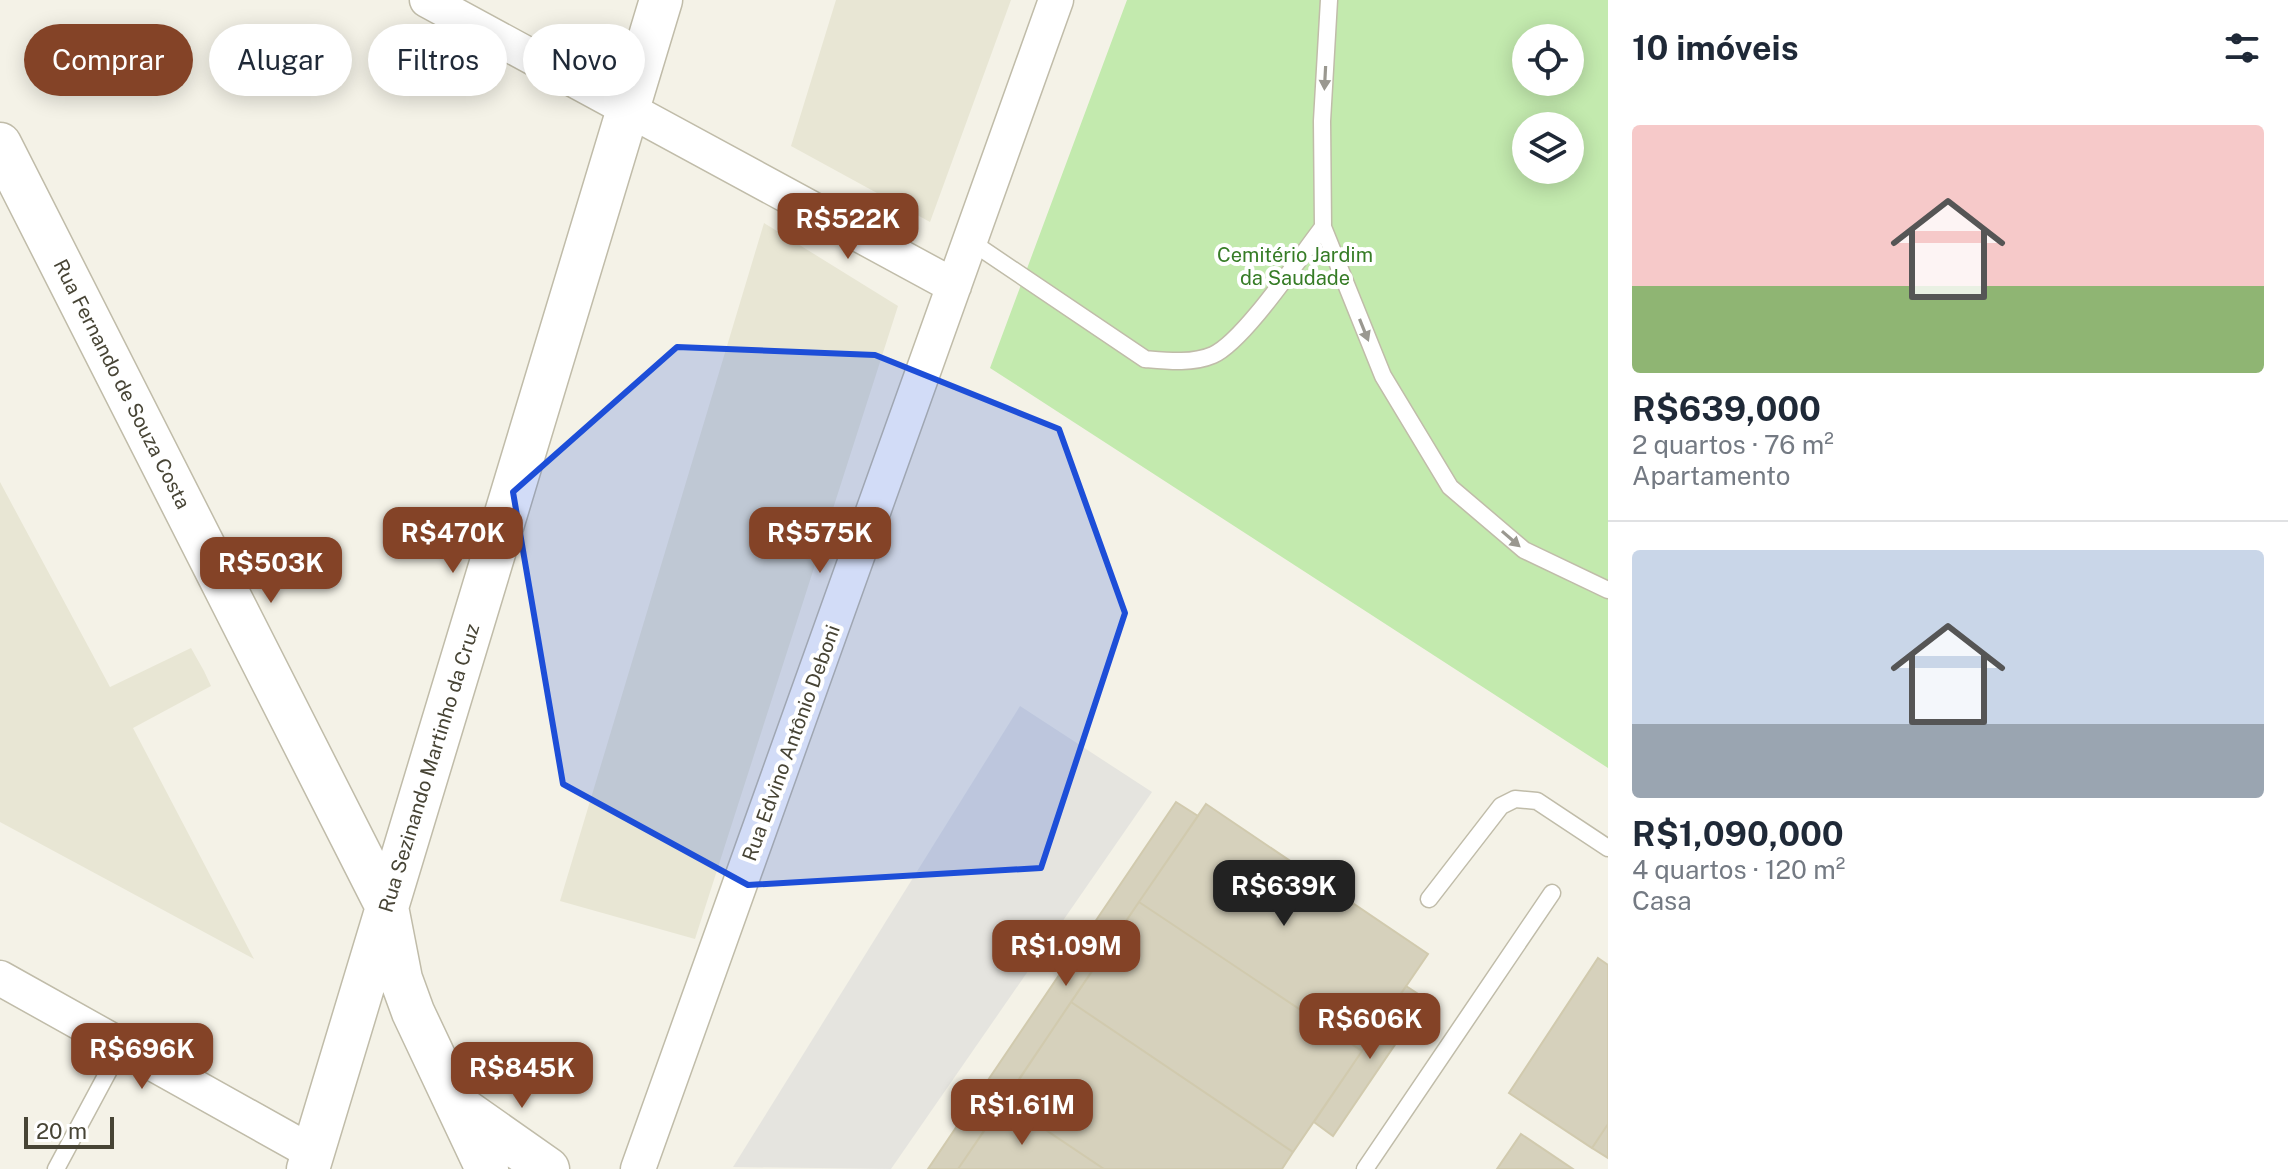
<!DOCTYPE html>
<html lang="pt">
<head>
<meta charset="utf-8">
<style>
  body { margin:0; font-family:"Public Sans",sans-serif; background:#f2f2f3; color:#1f2937; height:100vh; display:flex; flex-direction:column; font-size:30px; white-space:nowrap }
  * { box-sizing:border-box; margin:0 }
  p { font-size:26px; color:#747a83 }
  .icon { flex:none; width:44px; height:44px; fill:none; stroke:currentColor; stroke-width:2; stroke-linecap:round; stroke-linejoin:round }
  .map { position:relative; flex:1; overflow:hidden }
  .details { display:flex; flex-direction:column; background:#fff; width:680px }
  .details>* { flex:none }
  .banner { position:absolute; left:24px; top:24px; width:760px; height:72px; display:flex; gap:16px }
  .tools { position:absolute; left:1512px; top:24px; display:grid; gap:16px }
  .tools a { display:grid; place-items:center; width:72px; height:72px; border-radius:50%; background:#fff; box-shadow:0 4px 20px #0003; font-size:40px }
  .scale { position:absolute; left:24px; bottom:20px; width:90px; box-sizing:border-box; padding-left:8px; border:4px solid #474435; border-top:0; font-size:22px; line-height:28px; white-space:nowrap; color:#474435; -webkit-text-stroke:6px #fff; paint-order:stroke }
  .price { position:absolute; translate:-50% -68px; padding:0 18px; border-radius:16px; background:#844327; color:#fff; font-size:26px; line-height:52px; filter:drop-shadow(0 2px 4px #0008) }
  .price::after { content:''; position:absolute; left:50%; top:48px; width:24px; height:18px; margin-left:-12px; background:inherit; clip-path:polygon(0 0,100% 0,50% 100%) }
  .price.selected { background:#222; color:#fff }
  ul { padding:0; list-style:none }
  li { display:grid; align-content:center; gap:16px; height:424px; padding:0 24px }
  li+li { border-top:2px solid #e0e1e3 }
  li span { display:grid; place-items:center; height:248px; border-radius:8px; color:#555 }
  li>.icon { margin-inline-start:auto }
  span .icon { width:144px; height:144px; fill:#fffc; stroke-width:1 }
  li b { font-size:34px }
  h2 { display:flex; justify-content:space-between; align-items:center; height:96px; padding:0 24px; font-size:34px }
  .chip { padding:0 28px; border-radius:36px; background:#fff; box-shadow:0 4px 20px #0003; font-size:28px; line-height:72px }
  .chip.selected { background:#844327; color:#fff }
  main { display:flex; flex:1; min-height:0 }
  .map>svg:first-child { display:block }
</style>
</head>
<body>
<main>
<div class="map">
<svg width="1608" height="1169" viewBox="0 0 1608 1169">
  <rect width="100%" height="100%" fill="#f4f2e7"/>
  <path fill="#e8e6d4" d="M 836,0 L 1011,0 L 930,222 L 791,146 Z
    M 764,223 L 898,306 L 695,939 L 560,901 Z
    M 0,482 L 110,687 L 191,648 L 204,671 L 211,686 L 133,728 L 254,959 L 0,822 Z"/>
  <path fill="#c3eaae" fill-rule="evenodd" d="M 1127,0 L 1608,0 L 1608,768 L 990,368 ZM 1526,38 L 1570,38 L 1570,82 L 1526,82 ZM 1526,126 L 1570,126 L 1570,170 L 1526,170 Z"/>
  <path fill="#e5e4df" d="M 1020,706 L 1152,792 L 891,1169 L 733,1167 Z"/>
  <path fill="#d6d1bc" stroke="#d1caae" stroke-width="2" d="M 1176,802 L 1198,816 L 1139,902 L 958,1169 L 928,1169 Z
    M 1206,804 L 1428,954 L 1362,1051 L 1139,902 Z
    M 1139,902 L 1362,1051 L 1293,1152 L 1071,1002 Z
    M 1598,958 L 1608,965 L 1608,1124 L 1592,1148 L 1509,1093 Z
    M 1406,986 L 1426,999 L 1333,1136 L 1314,1122 Z
    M 1071,1002 L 1293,1152 L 1282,1169 L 1104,1169 L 1004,1102 Z
    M 1004,1102 L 1104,1169 L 958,1169 Z
    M 1608,1124 L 1608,1158 L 1592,1148 Z
    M 1521,1134 L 1573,1169 L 1497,1169 Z"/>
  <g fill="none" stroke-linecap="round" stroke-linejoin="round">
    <defs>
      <path id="service" d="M 1329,0 L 1322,121 L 1323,227 L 1383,376 L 1450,487 L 1524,550 L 1608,590
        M 970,241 L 1145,359 C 1167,361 1192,364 1213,355 C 1244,341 1299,258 1323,227
        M 1429,899 L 1501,806 L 1515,799 L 1537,801 L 1608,848
        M 56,1169 L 122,1046
        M 1365,1169 L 1552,893"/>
      <path id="minor" d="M 427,0 L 954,286
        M 0,978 L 313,1153
        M 638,1169 L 1056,0"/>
      <path id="tertiary" d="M 0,144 L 387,907 L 401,979 L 413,1012 L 487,1169
        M 457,1105 L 548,1169
        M 308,1169 L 661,0"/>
    </defs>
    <use href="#service" stroke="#c0bca9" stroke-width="19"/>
    <use href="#minor" stroke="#c0bca9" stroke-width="37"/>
    <use href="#tertiary" stroke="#c0bca9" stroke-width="45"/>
    <use href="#service" stroke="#fff" stroke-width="16"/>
    <use href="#minor" stroke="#fff" stroke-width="34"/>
    <use href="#tertiary" stroke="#fff" stroke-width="42"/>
  </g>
  <defs><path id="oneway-solid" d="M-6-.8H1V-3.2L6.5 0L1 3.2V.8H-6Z" transform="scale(2)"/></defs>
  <g fill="#9a9890">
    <use href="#oneway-solid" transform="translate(1325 78) rotate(93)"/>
    <use href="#oneway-solid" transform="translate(1364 330) rotate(68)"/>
    <use href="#oneway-solid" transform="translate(1511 539) rotate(41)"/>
  </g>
  <path fill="#1d4ed8" fill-opacity="0.2" stroke="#1d4ed8" stroke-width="6" stroke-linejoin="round" d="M 677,347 L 875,355 L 1059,429 L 1125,613 L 1041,868 L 748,885 L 563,784 L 513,492 Z"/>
  <g text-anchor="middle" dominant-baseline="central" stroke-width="8" stroke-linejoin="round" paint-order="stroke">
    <g font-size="20" fill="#367c26" stroke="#fff">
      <text x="1295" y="255">Cemitério Jardim<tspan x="1295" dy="23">da Saudade</tspan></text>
    </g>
    <g font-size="20" fill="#474435" stroke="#fff">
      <text transform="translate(122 384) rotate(63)">Rua Fernando de Souza Costa</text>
      <text transform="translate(791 743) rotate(-70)">Rua Edvino Antônio Deboni</text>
      <text transform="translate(429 768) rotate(-73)">Rua Sezinando Martinho da Cruz</text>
    </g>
  </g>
</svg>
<div class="tools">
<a><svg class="icon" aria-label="locate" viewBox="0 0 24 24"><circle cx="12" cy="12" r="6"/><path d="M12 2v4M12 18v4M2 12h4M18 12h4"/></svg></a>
<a><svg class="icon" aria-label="layers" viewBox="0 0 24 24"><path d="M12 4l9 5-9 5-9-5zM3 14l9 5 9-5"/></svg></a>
</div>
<div class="scale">20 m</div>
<b class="price" style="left:848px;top:261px">R$522K</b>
<b class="price" style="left:453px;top:575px">R$470K</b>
<b class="price" style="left:820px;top:575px">R$575K</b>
<b class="price" style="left:271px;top:605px">R$503K</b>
<b class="price selected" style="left:1284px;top:928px">R$639K</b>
<b class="price" style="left:1066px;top:988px">R$1.09M</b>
<b class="price" style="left:1370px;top:1061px">R$606K</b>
<b class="price" style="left:142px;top:1091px">R$696K</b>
<b class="price" style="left:522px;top:1110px">R$845K</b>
<b class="price" style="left:1022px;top:1147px">R$1.61M</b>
<div class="banner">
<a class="chip selected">Comprar</a>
<a class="chip">Alugar</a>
<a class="chip">Filtros</a>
<a class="chip">Novo</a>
</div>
</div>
<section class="details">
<h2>10 imóveis<svg class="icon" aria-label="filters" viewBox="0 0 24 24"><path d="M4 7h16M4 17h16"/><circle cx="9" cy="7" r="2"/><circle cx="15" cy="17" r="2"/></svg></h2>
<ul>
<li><span style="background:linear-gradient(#f6c9c9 65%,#8fb573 0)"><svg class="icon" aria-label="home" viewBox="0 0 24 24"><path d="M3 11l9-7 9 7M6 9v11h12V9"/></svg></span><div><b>R$639,000</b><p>2 quartos · 76 m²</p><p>Apartamento</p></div></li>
<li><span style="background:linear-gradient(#c9d6e8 70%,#9aa5b1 0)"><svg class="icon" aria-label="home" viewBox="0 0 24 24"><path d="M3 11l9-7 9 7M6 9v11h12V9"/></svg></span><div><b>R$1,090,000</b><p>4 quartos · 120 m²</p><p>Casa</p></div></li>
</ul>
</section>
</main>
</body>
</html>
